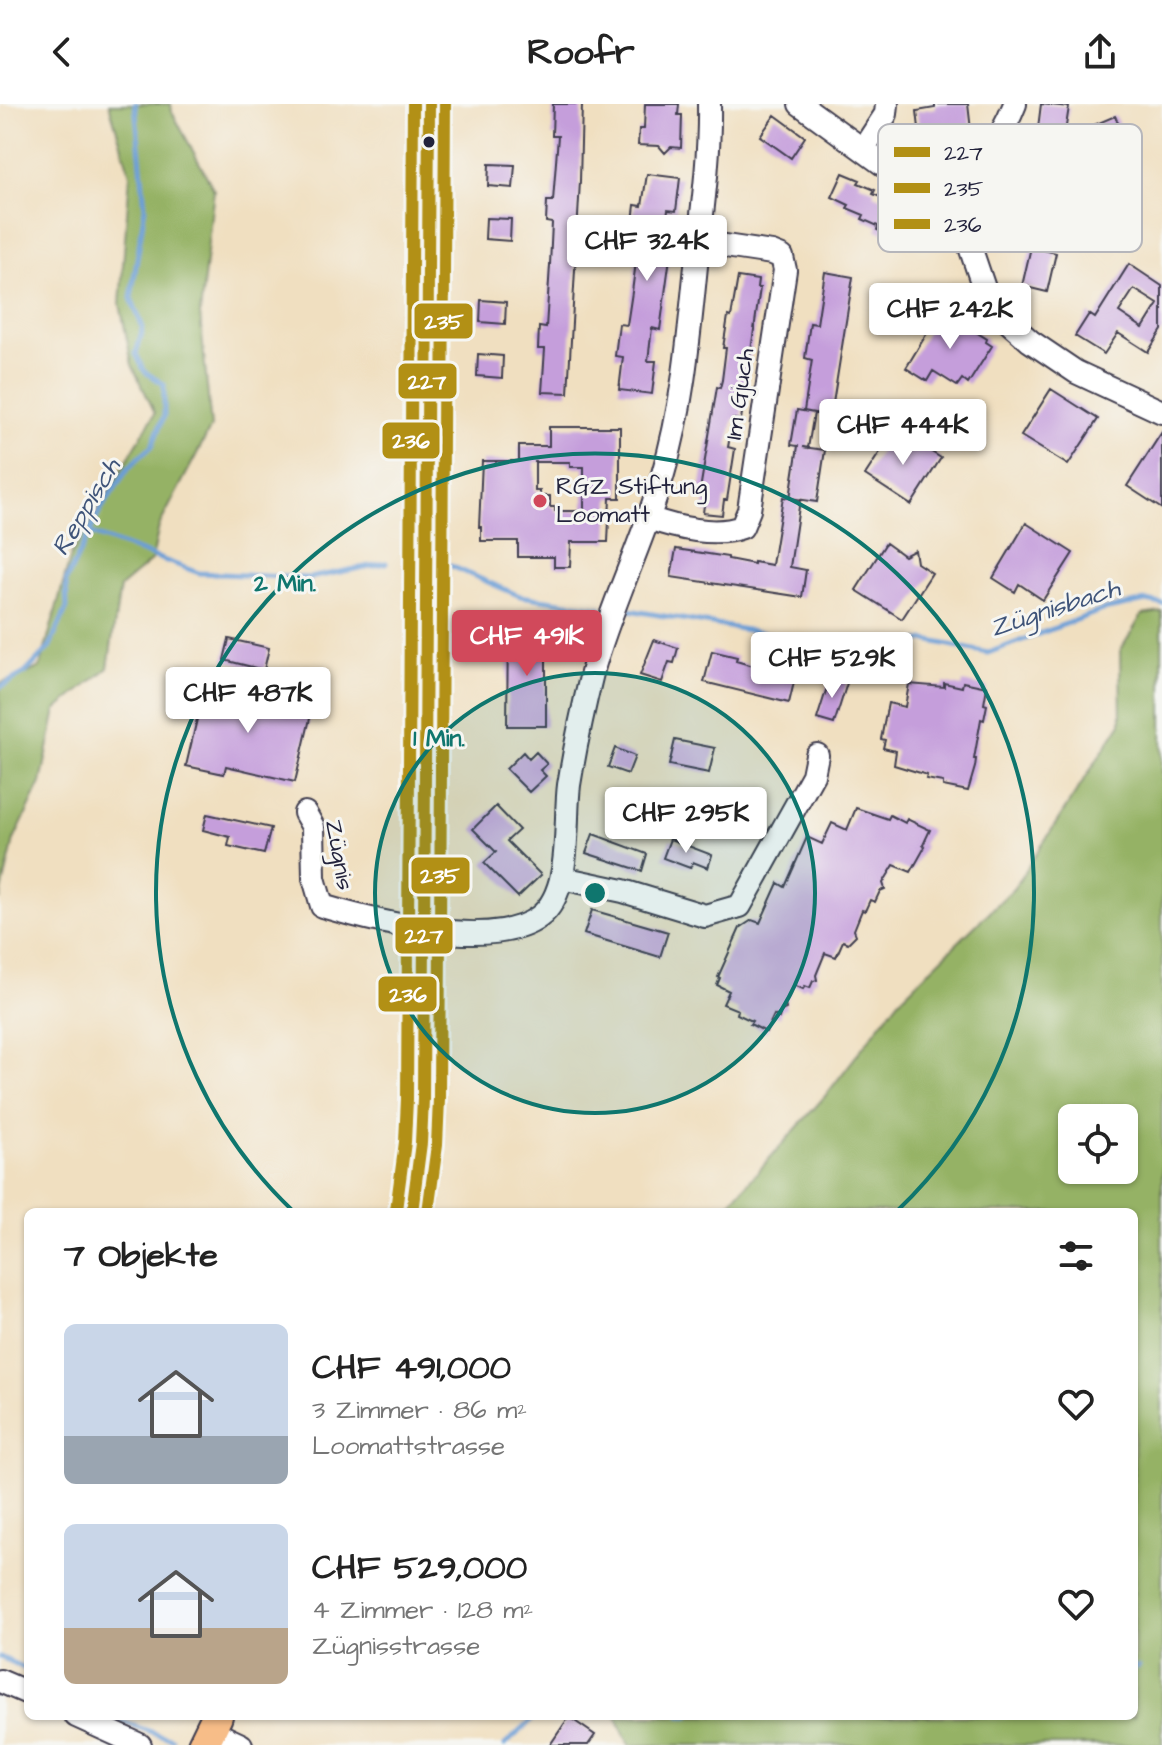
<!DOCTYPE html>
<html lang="de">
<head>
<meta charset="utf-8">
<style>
  body { margin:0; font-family:"Architects Daughter",sans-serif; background:#f6f6f6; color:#222; height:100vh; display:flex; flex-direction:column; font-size:30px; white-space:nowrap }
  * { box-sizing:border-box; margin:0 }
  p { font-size:26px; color:#767676 }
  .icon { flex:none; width:44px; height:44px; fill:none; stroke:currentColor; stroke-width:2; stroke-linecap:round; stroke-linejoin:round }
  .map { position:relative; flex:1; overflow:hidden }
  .panel { position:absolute; left:24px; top:1104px; width:1114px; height:512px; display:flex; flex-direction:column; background:#fff; border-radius:12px; box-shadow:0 2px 6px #0004 }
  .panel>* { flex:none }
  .controls { position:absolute; left:1058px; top:1000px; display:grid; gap:16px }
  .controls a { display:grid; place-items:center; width:80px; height:80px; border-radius:12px; background:#fff; box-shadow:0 2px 6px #0004; font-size:40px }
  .price { position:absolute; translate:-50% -68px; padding:0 18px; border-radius:8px; background:#fff; color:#222; font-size:26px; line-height:52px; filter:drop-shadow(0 2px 4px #0008) }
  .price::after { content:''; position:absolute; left:50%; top:48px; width:24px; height:18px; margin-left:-12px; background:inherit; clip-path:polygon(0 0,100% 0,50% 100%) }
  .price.on { background:#d1495b; color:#fff }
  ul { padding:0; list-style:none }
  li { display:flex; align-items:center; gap:24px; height:200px; padding:0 40px }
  li span { display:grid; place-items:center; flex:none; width:224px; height:160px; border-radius:12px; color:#555 }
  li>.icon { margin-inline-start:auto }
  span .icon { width:96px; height:96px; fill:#fffc; stroke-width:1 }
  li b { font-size:34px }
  h2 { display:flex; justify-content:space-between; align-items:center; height:96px; padding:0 40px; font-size:34px }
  header { display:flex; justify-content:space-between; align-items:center; height:104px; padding:0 40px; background:#fff; font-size:36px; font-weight:700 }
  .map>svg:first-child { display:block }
</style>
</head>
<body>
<header><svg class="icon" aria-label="back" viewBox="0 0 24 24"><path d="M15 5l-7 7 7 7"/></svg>Roofr<svg class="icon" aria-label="share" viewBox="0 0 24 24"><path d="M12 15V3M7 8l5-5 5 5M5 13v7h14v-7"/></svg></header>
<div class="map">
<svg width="1162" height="1641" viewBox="0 0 1162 1641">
  <rect width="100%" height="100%" fill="#f6f6f2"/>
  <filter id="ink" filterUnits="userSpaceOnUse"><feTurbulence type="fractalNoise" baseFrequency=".0125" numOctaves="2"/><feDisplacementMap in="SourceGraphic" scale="16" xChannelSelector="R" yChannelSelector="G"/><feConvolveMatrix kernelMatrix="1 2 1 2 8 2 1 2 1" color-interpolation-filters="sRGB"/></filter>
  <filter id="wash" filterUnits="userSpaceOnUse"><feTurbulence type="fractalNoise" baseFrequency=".006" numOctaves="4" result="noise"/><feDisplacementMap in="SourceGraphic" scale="32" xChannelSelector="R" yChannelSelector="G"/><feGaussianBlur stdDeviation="1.8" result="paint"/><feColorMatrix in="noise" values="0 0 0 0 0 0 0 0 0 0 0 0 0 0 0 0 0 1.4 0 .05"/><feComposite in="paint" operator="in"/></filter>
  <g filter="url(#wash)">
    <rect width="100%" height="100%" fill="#f0dfc0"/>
    <path fill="#95b265" stroke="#5c6a50" stroke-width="2" fill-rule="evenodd" d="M 109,0 L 171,0 L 172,8 L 214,86 L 200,210 L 211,323 L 159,422 L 152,456 L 120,483 L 108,564 L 56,606 L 41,679 L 14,736 L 0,796 L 0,579 L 22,572 L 40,563 L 71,451 L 155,309 L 132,261 L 120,200 L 130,70 Z
      M 1162,508 L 1162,1641 L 629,1641 L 616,1612 L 1134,1612 L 1134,1108 L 722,1108 L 826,991 L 899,896 L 1014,784 L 1121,619 L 1120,547 L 1142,511 ZM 1124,1014 L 1124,1066 L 1072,1066 L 1072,1014 Z"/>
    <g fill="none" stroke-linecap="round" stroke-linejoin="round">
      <path stroke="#6b9ed6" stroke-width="5" d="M 89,429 L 199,469 L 309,474 L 386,459
        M 444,459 L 520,492 L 601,504
        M 629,506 L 864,546 L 926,536 L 988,549 L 1103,506 L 1146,497 L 1162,500
        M 0,583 L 25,569 L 49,544 L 67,504 L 66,477 L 101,405 L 129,363 L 152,342 L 164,312 L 164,280 L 145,268 L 136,250 L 143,224 L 131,194 L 145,103 L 135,0
        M 0,1553 L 28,1566
        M 1134,1563 L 1138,1563
        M 106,1612 L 172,1635
        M 681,1612 L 689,1612
        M 505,1641 L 536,1612"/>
    </g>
    <g id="blocks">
      <path fill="#c59edb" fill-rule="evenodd" d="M 553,0 L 582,0 L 580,77 L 568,289 L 542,288 L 545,245 L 538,245 L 539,223 L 546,224 L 550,161 L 552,119 L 546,118 L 547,97 L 553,97 L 558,32 L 552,32 Z
        M 645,0 L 679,0 L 678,11 L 682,11 L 681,44 L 671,43 L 665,49 L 659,42 L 638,41 L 639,25 L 644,25 Z
        M 935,0 L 968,0 L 971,26 L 976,30 L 957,54 L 923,58 L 917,7 L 935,4 Z
        M 1041,0 L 1069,3 L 1064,35 L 1037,32 Z
        M 775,11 L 805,33 L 791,54 L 760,32 Z
        M 1115,12 L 1119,21 L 1119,35 L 1114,37 L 1119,47 L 1118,85 L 1096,95 L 1087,75 L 1096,71 L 1086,49 L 1096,45 L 1087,24 Z
        M 489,60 L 515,61 L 513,84 L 488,82 Z
        M 843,69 L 860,76 L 858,79 L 875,86 L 873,90 L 890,97 L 888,101 L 905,108 L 894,133 L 877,126 L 878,122 L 862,115 L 864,111 L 847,104 L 849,101 L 832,93 Z
        M 647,70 L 680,74 L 676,107 L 668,106 L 664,138 L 672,139 L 660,226 L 652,224 L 650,240 L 648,257 L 656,257 L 652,290 L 619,286 L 623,253 L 615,252 L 619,220 L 627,221 L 632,188 L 639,135 L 631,134 L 635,101 L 642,102 Z
        M 486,114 L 511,115 L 510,137 L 485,135 Z
        M 1031,143 L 1056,149 L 1047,188 L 1022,182 Z
        M 1129,160 L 1162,182 L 1162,226 L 1148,248 L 1118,229 L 1104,250 L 1075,232 L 1089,210 L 1095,214 ZM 1134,185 L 1158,200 L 1143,224 L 1119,208 Z
        M 825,168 L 853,173 L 831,312 L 804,307 L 812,256 L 805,254 L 810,219 L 817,220 Z
        M 738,173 L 758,176 L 757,184 L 760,184 L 741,316 L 733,315 L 728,343 L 735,345 L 727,396 L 724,396 L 722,411 L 703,409 L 705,393 L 699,392 L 717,283 L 720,284 L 722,276 L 726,244 L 723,244 L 728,212 L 731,213 Z
        M 481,196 L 506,198 L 505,220 L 480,218 Z
        M 941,206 L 953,214 L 956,209 L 971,219 L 968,223 L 987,235 L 986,238 L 992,242 L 968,280 L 962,275 L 957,282 L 933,267 L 927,277 L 906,264 Z
        M 478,250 L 503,252 L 502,274 L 477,272 Z
        M 1051,285 L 1098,315 L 1068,361 L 1021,332 Z
        M 797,306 L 814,309 L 808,344 L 803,343 L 825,346 L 817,398 L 790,394 L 798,342 L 791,341 Z
        M 549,323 L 620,323 L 620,394 L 610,394 L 608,438 L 571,438 L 570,463 L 554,463 L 554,453 L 518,453 L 518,437 L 481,437 L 481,423 L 479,423 L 482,357 L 519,357 L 519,342 L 549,342 ZM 535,358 L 570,358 L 570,363 L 584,363 L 584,407 L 555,407 L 555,403 L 550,403 L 550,392 L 540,392 L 540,387 L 535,387 Z
        M 895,325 L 941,354 L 911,401 L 865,371 Z
        M 1162,328 L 1162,405 L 1127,382 Z
        M 783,393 L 800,396 L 790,463 L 806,466 L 802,493 L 671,473 L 676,445 L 728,453 L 728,455 L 754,460 L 754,458 L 772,461 Z
        M 1026,419 L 1073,449 L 1043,496 L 1019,480 L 1015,488 L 993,474 Z
        M 886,439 L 904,452 L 915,446 L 917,459 L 932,469 L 902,515 L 856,486 Z
        M 508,525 L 546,525 L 546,622 L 507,622 Z
        M 229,535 L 269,544 L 264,566 L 224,556 Z
        M 654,536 L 678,544 L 674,559 L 669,558 L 662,578 L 640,571 Z
        M 712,547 L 737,553 L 736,557 L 764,565 L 766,560 L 790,566 L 789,570 L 795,574 L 789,599 L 704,578 Z
        M 831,571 L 848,576 L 834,620 L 817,615 Z
        M 963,578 L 987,583 L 984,600 L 987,601 L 984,616 L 981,615 L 974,655 L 976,655 L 975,663 L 968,687 L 943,682 L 943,678 L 926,675 L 927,671 L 894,661 L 896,647 L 883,644 L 885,636 L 881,635 L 888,599 L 905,603 L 909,580 L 944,583 L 944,579 L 962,583 Z
        M 205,581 L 312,606 L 295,678 L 226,662 L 224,670 L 186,662 Z
        M 675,636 L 715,644 L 709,669 L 669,661 Z
        M 615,644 L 635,652 L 628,670 L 608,663 Z
        M 523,648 L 529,655 L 536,648 L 547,660 L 540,666 L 546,672 L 529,688 L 506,665 Z
        M 496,702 L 519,726 L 507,737 L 541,771 L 518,793 L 484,759 L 496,748 L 473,725 Z
        M 856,704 L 888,715 L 890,711 L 905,719 L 907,715 L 930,726 L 923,741 L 925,743 L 911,768 L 894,761 L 883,779 L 885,785 L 880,787 L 875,798 L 870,796 L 865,807 L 862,806 L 854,826 L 856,831 L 848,839 L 843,837 L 836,853 L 825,849 L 816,871 L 817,876 L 813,877 L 810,884 L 805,882 L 803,885 L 794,881 L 785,900 L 786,905 L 781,907 L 779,914 L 774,911 L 766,928 L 750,920 L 752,917 L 737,910 L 738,906 L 723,900 L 729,887 L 717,881 L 720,874 L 718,873 L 740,824 L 752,816 L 760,819 L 778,779 L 785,783 L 807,733 L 822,740 L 832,719 L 847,726 Z
        M 207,710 L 271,724 L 264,750 L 228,742 L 230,733 L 203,726 Z
        M 593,730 L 647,750 L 642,767 L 586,749 Z
        M 670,735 L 712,751 L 708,764 L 693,758 L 690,764 L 663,754 Z
        M 592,806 L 668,828 L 660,853 L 584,830 Z
        M 569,1613 L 595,1631 L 588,1641 L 550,1641 Z"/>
    </g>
  </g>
  <g filter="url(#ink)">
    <use href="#blocks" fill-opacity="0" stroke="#413e4f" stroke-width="2"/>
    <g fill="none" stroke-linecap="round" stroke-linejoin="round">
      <defs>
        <path id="minor" d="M 800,0 L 950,109 L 966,131 L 988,196 L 1003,213 L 1030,237 L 1076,268 L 1162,308
          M 863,45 L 886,10 L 887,0
          M 941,100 C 974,71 999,41 1015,0
          M 649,414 C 676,424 716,433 742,423 L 749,406 L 785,166 L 782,153 L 772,149 L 699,138
          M 305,709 L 313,723 L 314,774 L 322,802 C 373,817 493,848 539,813 C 573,788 564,719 569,681 C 575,644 583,605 592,569 C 611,501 643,438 663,370 C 683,303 689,232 696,162 C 702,108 710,55 709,0
          M 562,774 L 623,787 L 705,812 L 740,802 L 813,671 L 817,651
          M 0,1577 L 28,1589
          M 76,1612 L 140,1641
          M 209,1626 L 241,1641"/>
        <path id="major" d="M 412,1108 L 421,1039 L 423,995 L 429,0
          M 203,1641 L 217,1612"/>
      </defs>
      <use href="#minor" stroke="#413e4f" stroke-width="26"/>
      <use href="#major" stroke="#413e4f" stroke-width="34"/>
      <use href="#minor" stroke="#fff" stroke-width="22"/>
      <use href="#major" stroke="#f7bd88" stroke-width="30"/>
      <defs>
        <path id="bus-1" d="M 412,1108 L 421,1039 L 423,995 L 429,0"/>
        <path id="bus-2" d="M 428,1108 L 437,1041 L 439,995 L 445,0"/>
        <path id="bus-3" d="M 396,1106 L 405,1038 L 407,995 L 413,0"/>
      </defs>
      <use href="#bus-1" stroke="#f6f6f2" stroke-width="18"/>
      <use href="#bus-2" stroke="#f6f6f2" stroke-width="18"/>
      <use href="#bus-3" stroke="#f6f6f2" stroke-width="18"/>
      <use href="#bus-1" stroke="#b29015" stroke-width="12"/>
      <use href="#bus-2" stroke="#b29015" stroke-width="12"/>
      <use href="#bus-3" stroke="#b29015" stroke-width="12"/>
    </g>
  </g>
  <circle cx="595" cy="789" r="220" fill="#0f766e" fill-opacity=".12"/>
  <g fill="none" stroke="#0f766e" stroke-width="4">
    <circle cx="595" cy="789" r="220"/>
    <path d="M293 1107A439 439 0 1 1 897 1107"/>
  </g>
  <circle fill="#22223b" stroke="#f6f6f2" stroke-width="3" cx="429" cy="38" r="7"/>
  <circle fill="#d1495b" stroke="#f6f6f2" stroke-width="3" cx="540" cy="397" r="8"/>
  <g text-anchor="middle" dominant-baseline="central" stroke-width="6" stroke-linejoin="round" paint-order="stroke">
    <g font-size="24" fill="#22223b" stroke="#f6f6f2">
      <text transform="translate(740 290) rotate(-82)">Im Gjuch</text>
      <text transform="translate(339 751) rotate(80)">Zügnis</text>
    </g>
    <g font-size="24" fill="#22223b" stroke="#f6f6f2" text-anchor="start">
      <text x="556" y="383">RGZ Stiftung<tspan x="556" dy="28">Loomatt</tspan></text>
    </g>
    <g font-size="26" font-style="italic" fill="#3f5479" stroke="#f6f6f2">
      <text transform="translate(86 403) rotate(-59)">Reppisch</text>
      <text transform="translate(1055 504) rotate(-18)">Zügnisbach</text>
    </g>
  </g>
  <rect x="878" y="20" width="264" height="128" rx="12" fill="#f6f6f2" stroke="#b6b6bb" stroke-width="2"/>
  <rect x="894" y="43" width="36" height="10" fill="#b29015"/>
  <rect x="894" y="79" width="36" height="10" fill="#b29015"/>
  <rect x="894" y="115" width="36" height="10" fill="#b29015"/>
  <g font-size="22" fill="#22223b">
    <text x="944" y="56">227</text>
    <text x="944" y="92">235</text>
    <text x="944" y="128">236</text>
  </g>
  <circle cx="595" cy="789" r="12" fill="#0f766e" stroke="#f6f6f2" stroke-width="4"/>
  <g font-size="24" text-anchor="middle" font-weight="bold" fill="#0f766e" stroke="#f6f6f2" stroke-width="6" stroke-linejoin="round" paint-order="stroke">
    <text x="285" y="487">2 Min.</text>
    <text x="439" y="642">1 Min.</text>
  </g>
  <g stroke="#f6f6f2" stroke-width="3">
    <rect x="413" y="198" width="61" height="38" rx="8" fill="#b29015"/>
    <rect x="397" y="258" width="61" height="38" rx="8" fill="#b29015"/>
    <rect x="381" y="317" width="60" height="39" rx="8" fill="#b29015"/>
    <rect x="410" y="752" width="61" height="39" rx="8" fill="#b29015"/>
    <rect x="394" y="812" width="60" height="39" rx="8" fill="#b29015"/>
    <rect x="377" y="871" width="61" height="38" rx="8" fill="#b29015"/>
  </g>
  <g font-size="22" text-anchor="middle" font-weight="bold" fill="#fff">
    <text x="444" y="225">235</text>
    <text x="427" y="285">227</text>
    <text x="411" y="344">236</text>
    <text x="440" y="779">235</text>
    <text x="424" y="839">227</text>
    <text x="408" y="898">236</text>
  </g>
</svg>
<div class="controls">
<a><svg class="icon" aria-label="locate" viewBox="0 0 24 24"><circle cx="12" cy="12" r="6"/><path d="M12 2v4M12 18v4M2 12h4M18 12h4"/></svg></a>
</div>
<b class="price" style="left:647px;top:179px">CHF 324K</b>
<b class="price" style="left:950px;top:247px">CHF 242K</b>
<b class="price" style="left:903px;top:363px">CHF 444K</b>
<b class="price on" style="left:527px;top:574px">CHF 491K</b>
<b class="price" style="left:832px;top:596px">CHF 529K</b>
<b class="price" style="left:248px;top:631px">CHF 487K</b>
<b class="price" style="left:686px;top:751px">CHF 295K</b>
<section class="panel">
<h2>7 Objekte<svg class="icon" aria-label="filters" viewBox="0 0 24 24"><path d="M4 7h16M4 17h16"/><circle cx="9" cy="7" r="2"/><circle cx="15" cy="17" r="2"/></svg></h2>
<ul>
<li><span style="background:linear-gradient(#c9d6e8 70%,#9aa5b1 0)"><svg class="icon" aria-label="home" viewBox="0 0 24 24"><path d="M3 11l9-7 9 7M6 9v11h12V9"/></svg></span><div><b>CHF 491,000</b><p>3 Zimmer · 86 m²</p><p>Loomattstrasse</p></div><svg class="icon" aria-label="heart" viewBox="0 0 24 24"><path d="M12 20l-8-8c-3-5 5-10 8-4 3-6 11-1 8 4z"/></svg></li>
<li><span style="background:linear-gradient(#c9d6e8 65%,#b9a48a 0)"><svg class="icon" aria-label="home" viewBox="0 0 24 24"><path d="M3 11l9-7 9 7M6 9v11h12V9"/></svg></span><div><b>CHF 529,000</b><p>4 Zimmer · 128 m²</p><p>Zügnisstrasse</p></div><svg class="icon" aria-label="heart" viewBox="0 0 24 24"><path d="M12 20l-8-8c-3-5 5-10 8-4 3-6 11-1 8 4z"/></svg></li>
</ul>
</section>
</div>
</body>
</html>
